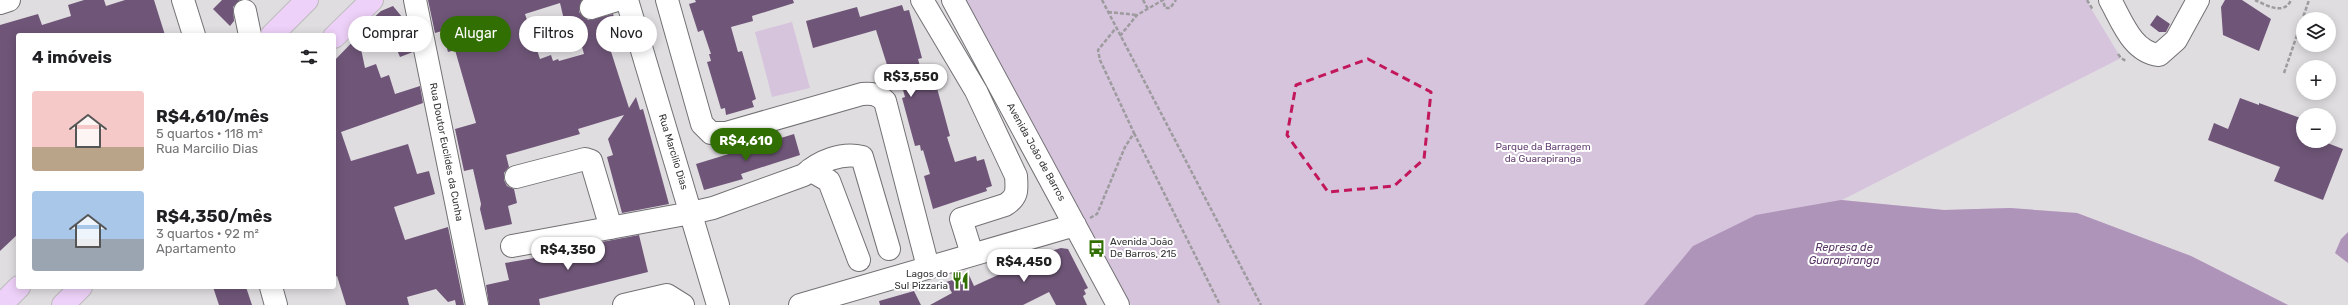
<!DOCTYPE html>
<html lang="pt">
<head>
<meta charset="utf-8">
<style>
  body { margin:0; font-family:Rubik,sans-serif; background:#f2f2f2; color:#202124; height:100vh; display:flex; flex-direction:column; font-size:15px; white-space:nowrap }
  * { box-sizing:border-box; margin:0 }
  p { font-size:13px; color:#757577 }
  .icon { flex:none; width:22px; height:22px; fill:none; stroke:currentColor; stroke-width:2; stroke-linecap:round; stroke-linejoin:round }
  .map { position:relative; flex:1; overflow:hidden }
  .details { position:absolute; left:16px; top:33px; width:320px; height:256px; display:flex; flex-direction:column; background:#fff; border-radius:4px; box-shadow:0 2px 10px #0003 }
  .details>* { flex:none }
  .top-card { position:absolute; left:348px; top:16px; width:380px; height:36px; display:flex; gap:8px }
  .controls { position:absolute; left:2296px; top:12px; display:grid; gap:8px }
  .controls a { display:grid; place-items:center; width:40px; height:40px; border-radius:50%; background:#fff; box-shadow:0 2px 10px #0003; font-size:20px }
  .price { position:absolute; translate:-50% -34px; padding:0 9px; border-radius:14px; background:#fff; color:#222; font-size:13px; line-height:26px; filter:drop-shadow(0 1px 2px #0008) }
  .price::after { content:''; position:absolute; left:50%; top:24px; width:12px; height:9px; margin-left:-6px; background:inherit; clip-path:polygon(0 0,100% 0,50% 100%) }
  .price.current { background:#326f02; color:#fff }
  ul { padding:0; list-style:none }
  li { display:flex; align-items:center; gap:12px; height:100px; padding:0 16px }
  li span { display:grid; place-items:center; flex:none; width:112px; height:80px; border-radius:4px; color:#555 }
  li>.icon { margin-inline-start:auto }
  span .icon { width:48px; height:48px; fill:#fffc; stroke-width:1 }
  li b { font-size:17px }
  h2 { display:flex; justify-content:space-between; align-items:center; height:48px; padding:0 16px; font-size:17px }
  .pill { padding:0 14px; border-radius:18px; background:#fff; box-shadow:0 2px 10px #0003; font-size:14px; line-height:36px }
  .pill.current { background:#326f02; color:#fff }
  .map>svg:first-child { display:block }
</style>
</head>
<body>
<div class="map">
<svg width="2348" height="305" viewBox="0 0 2348 305">
  <rect width="100%" height="100%" fill="#e0dde1"/>
  <path fill="#d6c4dd" d="M 966,0 L 2086,0 L 2121,58 L 1842,200 L 1944,210 L 2010,208 L 2077,213 L 2191,256 L 2288,305 L 1131,305 Z
    M 792,22 L 810,88 L 772,97 L 755,32 Z"/>
  <path fill="#af94b9" d="M 1841,200 L 1944,210 L 2010,208 L 2077,213 L 2191,256 L 2288,305 L 1644,305 L 1693,246 L 1756,215 Z
    M 2348,232 L 2348,263 L 2335,253 L 2341,239 Z"/>
  <path fill="#6f5678" fill-rule="evenodd" d="M 84,0 L 104,0 L 106,6 L 125,0 L 154,0 L 165,35 L 18,35 L 18,234 L 0,251 L 0,25 L 38,14 L 42,25 L 71,16 L 68,5 Z
    M 222,0 L 240,0 L 233,7 L 234,21 L 230,26 L 213,9 Z
    M 428,0 L 582,0 L 579,12 L 588,20 L 613,14 L 620,36 L 607,39 L 629,108 L 636,97 L 640,110 L 643,109 L 669,204 L 622,213 L 607,157 L 613,155 L 608,139 L 624,115 L 578,129 L 580,134 L 506,155 L 509,167 L 504,173 L 504,180 L 507,186 L 514,189 L 517,203 L 508,206 L 512,224 L 485,230 L 480,209 L 481,204 L 473,169 L 464,171 L 455,129 L 476,123 L 455,50 L 448,52 L 442,31 L 435,33 ZM 560,3 L 565,24 L 575,22 L 584,54 L 559,61 L 558,59 L 553,61 L 551,55 L 540,59 L 525,14 Z
    M 695,0 L 793,0 L 794,3 L 752,16 L 753,21 L 731,27 L 738,52 L 742,51 L 756,99 L 752,101 L 754,107 L 726,115 L 725,108 L 721,109 L 707,62 L 711,61 L 709,54 L 711,54 L 703,30 L 698,32 L 689,4 L 696,2 Z
    M 2225,0 L 2242,0 L 2271,19 L 2259,51 L 2223,35 L 2221,7 Z
    M 902,5 L 904,11 L 909,10 L 922,58 L 918,59 L 925,85 L 931,83 L 933,89 L 937,88 L 950,136 L 947,137 L 955,162 L 976,156 L 977,161 L 984,159 L 992,186 L 986,188 L 987,191 L 933,209 L 924,176 L 930,174 L 923,150 L 921,151 L 920,145 L 915,146 L 902,98 L 905,97 L 898,72 L 893,74 L 891,67 L 888,68 L 876,30 L 813,48 L 806,21 L 857,7 L 860,17 Z
    M 393,6 L 407,23 L 413,52 L 400,57 L 389,31 L 360,44 L 365,68 L 376,64 L 381,78 L 389,75 L 395,94 L 420,86 L 423,103 L 341,132 L 351,161 L 408,144 L 417,174 L 429,171 L 435,194 L 394,207 L 405,240 L 448,227 L 464,305 L 456,305 L 455,300 L 448,302 L 436,289 L 407,297 L 409,305 L 346,305 L 337,276 L 334,278 L 334,61 L 363,31 L 361,29 L 381,11 Z
    M 2157,15 L 2170,24 L 2166,32 L 2159,32 L 2150,25 Z
    M 2240,98 L 2259,105 L 2259,103 L 2303,119 L 2303,141 L 2322,141 L 2343,149 L 2323,200 L 2274,181 L 2280,167 L 2208,140 L 2214,123 L 2228,129 Z
    M 794,134 L 800,155 L 741,174 L 743,179 L 704,190 L 696,164 Z
    M 639,235 L 648,272 L 539,299 L 540,305 L 489,305 L 486,285 L 509,280 L 505,263 L 534,258 L 533,255 L 543,253 Z
    M 1061,248 L 1068,249 L 1088,288 L 1084,290 L 1086,294 L 1083,296 L 1087,305 L 1056,305 L 1049,292 L 1023,305 L 930,305 L 952,293 L 946,282 L 969,275 L 974,286 L 1011,269 L 1009,263 Z
    M 213,287 L 246,287 L 252,305 L 219,305 Z
    M 914,291 L 921,305 L 880,305 L 879,301 Z"/>
  <g fill="none" stroke-linecap="round" stroke-linejoin="round">
    <defs>
      <path id="minor" d="M 183,0 L 194,35
        M 415,0 L 477,305
        M 627,0 L 718,305
        M 667,0 L 702,124 L 711,133 L 726,133 L 862,94 C 872,93 877,94 885,101 L 928,267
        M 922,0 L 976,91 L 1016,176 C 1017,190 1018,197 1005,205 L 961,219 L 972,254
        M 953,0 L 1118,305
        M 2110,0 C 2122,21 2132,52 2159,55 L 2176,40 L 2198,0
        M 0,3 L 9,0
        M 591,8 L 617,0
        M 245,11 L 250,35
        M 810,170 L 829,181 L 859,260
        M 516,177 L 585,159 L 591,161 L 611,228
        M 512,246 L 691,213 L 713,208 L 804,175 C 819,161 842,152 862,157 L 889,249
        M 271,287 L 276,305
        M 624,305 L 667,295 L 683,305
        M 800,305 L 1075,225"/>
      <path id="major" d="M 272,35 L 307,0
        M 334,37 L 372,0
        M 1,305 L 19,287
        M 63,305 L 81,287"/>
    </defs>
    <use href="#minor" stroke="#737174" stroke-width="24"/>
    <use href="#major" stroke="#bbb" stroke-width="24"/>
    <path stroke="#9d9b9e" stroke-width="2.5" stroke-dasharray="4 2" stroke-linecap="butt" d="M 1102,0 L 1261,305
      M 1143,0 L 1148,9
      M 2087,0 L 2093,10
      M 2255,0 C 2266,5 2284,16 2291,0
      M 1108,12 L 1137,15
      M 1120,36 L 1137,15 L 1163,0 L 1165,8 L 1170,8 L 1176,0
      M 2118,54 L 2121,58 L 2126,61
      M 2284,73 L 2309,0
      M 1134,133 L 1220,305
      M 1090,218 L 1097,214 L 1125,147 L 1134,133 L 1100,60 L 1098,50 L 1116,28"/>
    <use href="#minor" stroke="#fff" stroke-width="22"/>
    <use href="#major" stroke="#eed1f8" stroke-width="22"/>
  </g>
  <path fill="none" stroke="#c2185b" stroke-width="3" stroke-dasharray="8 5" stroke-linejoin="round" d="M 1368,59 L 1431,92 L 1424,159 L 1394,186 L 1328,192 L 1287,135 L 1296,85 Z"/>
  <defs>
    <symbol id="bus-bare" viewBox="-9 -9 18 18"><path d="M-5-6H5V4H4V6H2V4H-2V6H-4V4H-5ZM-3.5-4V0h7V-4ZM-3.5 1.2v1.5H-2V1.2ZM2 1.2v1.5H3.5V1.2Z" fill="#326f02" stroke="#fff" stroke-width="2.5" paint-order="stroke"/></symbol>
    <symbol id="restaurant-bare" viewBox="-9 -9 18 18"><path d="M-5-6h1v4h1v-4h1v4h1v-4h1v5L-1.5 .5V6h-2V.5L-5-1ZM5-6V6H3V1.5H1.5Q1.5-4 5-6Z" fill="#326f02" stroke="#fff" stroke-width="2.5" paint-order="stroke"/></symbol>
  </defs>
  <g fill-rule="evenodd">
    <use href="#bus-bare" x="1084" y="236" width="25" height="25"/>
    <use href="#restaurant-bare" x="948" y="268" width="25" height="25"/>
  </g>
  <g text-anchor="middle" dominant-baseline="central" stroke-width="4" stroke-linejoin="round" paint-order="stroke">
    <g font-size="10" fill="#674274" stroke="#fff">
      <text x="1543" y="147">Parque da Barragem<tspan x="1543" dy="12">da Guarapiranga</tspan></text>
    </g>
    <g font-size="10" fill="#373638" stroke="#fff">
      <text transform="translate(446 152) rotate(79)">Rua Doutor Euclides da Cunha</text>
      <text transform="translate(673 152) rotate(73)">Rua Marcilio Dias</text>
      <text transform="translate(1036 152) rotate(61)">Avenida João de Barros</text>
    </g>
    <g font-size="10" fill="#373638" stroke="#fff" text-anchor="start">
      <text x="1110" y="242">Avenida João<tspan x="1110" dy="12">De Barros, 215</tspan></text>
      <text x="948" y="274" text-anchor="end">Lagos do<tspan x="948" dy="12">Sul Pizzaria</tspan></text>
    </g>
    <g font-size="11" font-style="italic" fill="#593566" stroke="#fff">
      <text x="1844" y="247">Represa de<tspan x="1844" dy="13">Guarapiranga</tspan></text>
    </g>
  </g>
</svg>
<div class="controls">
<a><svg class="icon" aria-label="layers" viewBox="0 0 24 24"><path d="M12 4l9 5-9 5-9-5zM3 14l9 5 9-5"/></svg></a>
<a>+</a>
<a>−</a>
</div>
<b class="price" style="left:911px;top:98px">R$3,550</b>
<b class="price current" style="left:746px;top:162px">R$4,610</b>
<b class="price" style="left:568px;top:271px">R$4,350</b>
<b class="price" style="left:1024px;top:283px">R$4,450</b>
<div class="top-card">
<a class="pill">Comprar</a>
<a class="pill current">Alugar</a>
<a class="pill">Filtros</a>
<a class="pill">Novo</a>
</div>
<section class="details">
<h2>4 imóveis<svg class="icon" aria-label="filters" viewBox="0 0 24 24"><path d="M4 7h16M4 17h16"/><circle cx="9" cy="7" r="2"/><circle cx="15" cy="17" r="2"/></svg></h2>
<ul>
<li><span style="background:linear-gradient(#f6c9c9 70%,#b9a48a 0)"><svg class="icon" aria-label="home" viewBox="0 0 24 24"><path d="M3 11l9-7 9 7M6 9v11h12V9"/></svg></span><div><b>R$4,610/mês</b><p>5 quartos · 118 m²</p><p>Rua Marcilio Dias</p></div></li>
<li><span style="background:linear-gradient(#a9c7e8 60%,#9aa5b1 0)"><svg class="icon" aria-label="home" viewBox="0 0 24 24"><path d="M3 11l9-7 9 7M6 9v11h12V9"/></svg></span><div><b>R$4,350/mês</b><p>3 quartos · 92 m²</p><p>Apartamento</p></div></li>
</ul>
</section>
</div>
</body>
</html>
